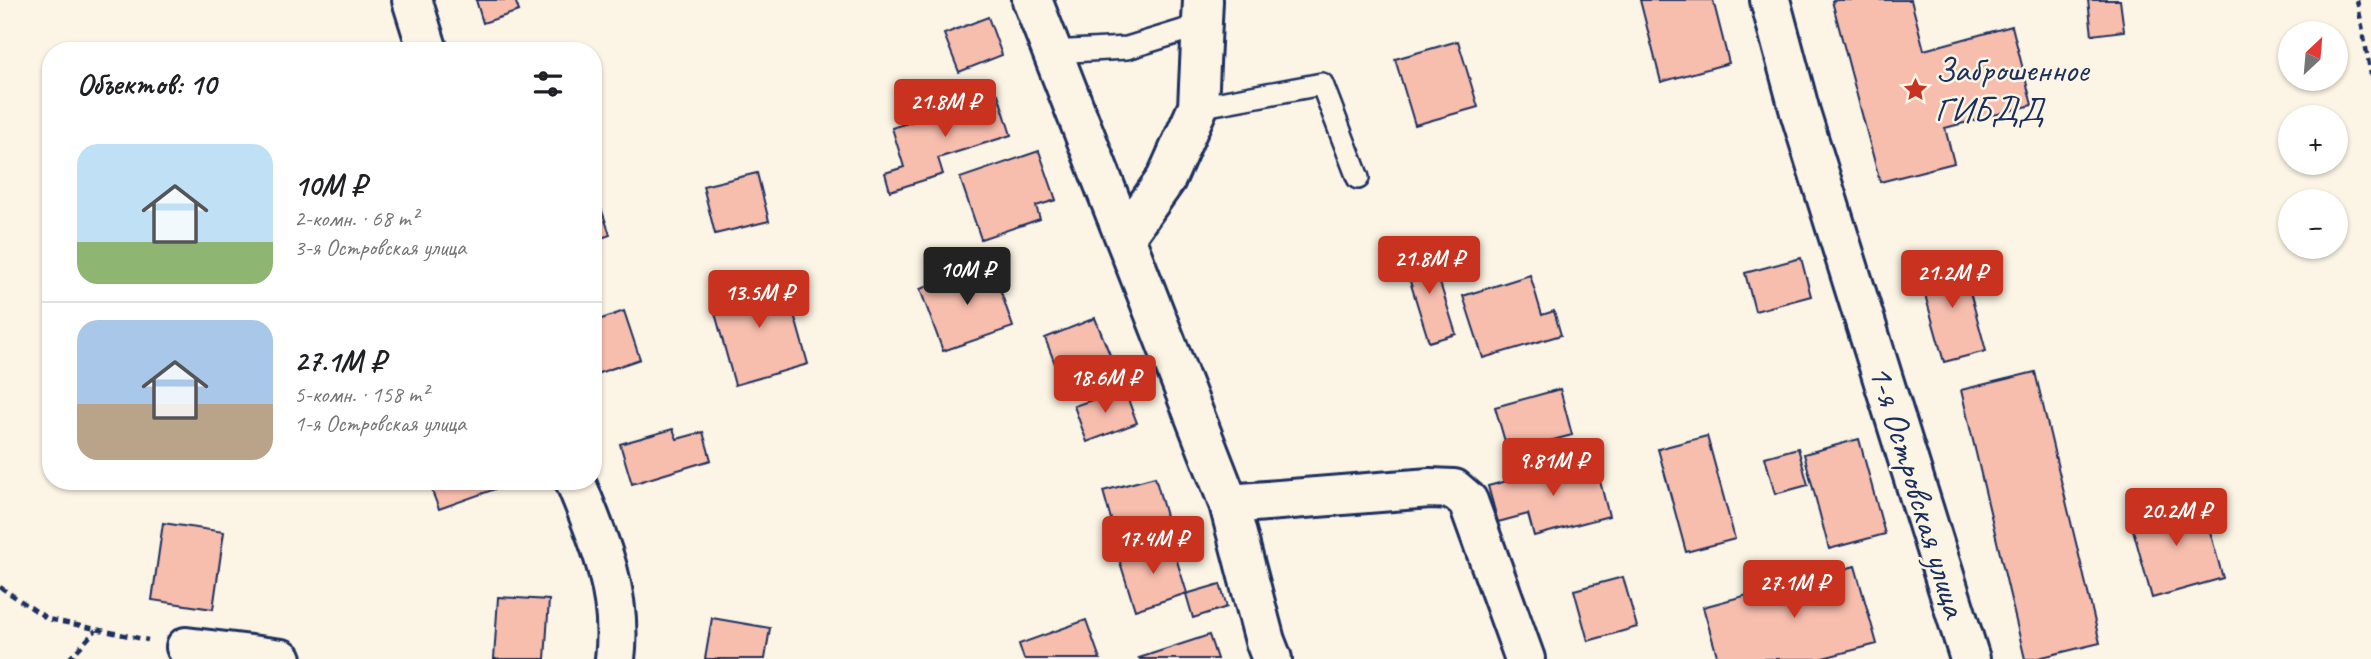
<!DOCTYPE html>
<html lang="ru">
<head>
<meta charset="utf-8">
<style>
  body { margin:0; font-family:Caveat,sans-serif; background:#f6f6f6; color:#202124; height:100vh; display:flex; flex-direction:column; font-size:26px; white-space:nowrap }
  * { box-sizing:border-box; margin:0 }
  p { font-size:23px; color:#757577 }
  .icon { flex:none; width:38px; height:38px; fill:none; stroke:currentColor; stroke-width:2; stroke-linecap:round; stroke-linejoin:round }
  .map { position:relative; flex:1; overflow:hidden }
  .details { position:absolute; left:42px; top:42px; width:560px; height:448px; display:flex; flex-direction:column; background:#fff; border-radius:28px; box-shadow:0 2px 5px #0004 }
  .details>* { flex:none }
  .needle { width:46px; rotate:26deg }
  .tools { position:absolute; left:2278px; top:21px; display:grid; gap:14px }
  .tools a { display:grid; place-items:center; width:70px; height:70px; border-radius:50%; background:#fff; box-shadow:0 2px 5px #0004; font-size:35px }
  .price { position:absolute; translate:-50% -60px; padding:0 16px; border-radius:7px; background:#c8321e; color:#fff; font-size:23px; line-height:46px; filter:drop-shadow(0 2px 4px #0008) }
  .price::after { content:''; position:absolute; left:50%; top:42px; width:21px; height:16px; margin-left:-10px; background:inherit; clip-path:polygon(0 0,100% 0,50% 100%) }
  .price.selected { background:#222; color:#fff }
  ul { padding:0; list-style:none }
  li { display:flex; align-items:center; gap:21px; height:175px; padding:0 35px }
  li+li { border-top:2px solid #e0e0e0 }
  li span { display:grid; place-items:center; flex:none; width:196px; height:140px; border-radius:21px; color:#555 }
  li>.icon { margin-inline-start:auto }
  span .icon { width:84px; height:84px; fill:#fffc; stroke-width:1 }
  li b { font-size:30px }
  h2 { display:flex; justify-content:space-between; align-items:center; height:84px; padding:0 35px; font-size:30px }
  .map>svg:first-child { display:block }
</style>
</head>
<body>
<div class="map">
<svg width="2371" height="659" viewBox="0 0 2371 659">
  <rect width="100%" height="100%" fill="#fcf5e5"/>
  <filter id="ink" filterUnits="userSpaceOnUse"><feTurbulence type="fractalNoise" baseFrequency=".0143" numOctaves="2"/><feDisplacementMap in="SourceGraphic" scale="14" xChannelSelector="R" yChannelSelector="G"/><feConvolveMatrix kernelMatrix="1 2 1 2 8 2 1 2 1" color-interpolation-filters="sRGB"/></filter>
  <g filter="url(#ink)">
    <path fill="#f7beae" stroke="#1b2f5e" stroke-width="2" d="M 476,0 L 515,0 L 519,11 L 483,23 Z
      M 1640,0 L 1713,0 L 1729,63 L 1661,82 Z
      M 1838,0 L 1911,0 L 1924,50 L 2012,26 L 2032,105 L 1945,128 L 1954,163 L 1880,182 L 1832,1 Z
      M 2088,0 L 2120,0 L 2124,31 L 2092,35 Z
      M 988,17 L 1002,55 L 959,72 L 944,34 Z
      M 1458,41 L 1478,107 L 1415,125 L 1395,59 Z
      M 998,94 L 1011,135 L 938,158 L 943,174 L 890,191 L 885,173 L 904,167 L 892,128 Z
      M 1039,151 L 1056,200 L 1036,206 L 1040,219 L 981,239 L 960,178 Z
      M 757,173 L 769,221 L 715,234 L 703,186 Z
      M 597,196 L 610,235 L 593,241 L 593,198 Z
      M 1430,251 L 1456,334 L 1429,342 L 1403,259 Z
      M 1801,258 L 1811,296 L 1755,311 L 1745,273 Z
      M 1961,259 L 1986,351 L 1944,362 L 1918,270 Z
      M 991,263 L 1013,327 L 943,351 L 920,289 Z
      M 783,275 L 808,364 L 735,385 L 710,295 Z
      M 1530,275 L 1542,315 L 1554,311 L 1561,335 L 1483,358 L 1463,296 Z
      M 624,311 L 640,359 L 593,375 L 593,322 Z
      M 1095,318 L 1117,372 L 1066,392 L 1045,338 Z
      M 2035,372 L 2100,643 L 2034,659 L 2025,659 L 1961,390 Z
      M 1124,389 L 1137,423 L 1087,442 L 1074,406 Z
      M 1560,389 L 1572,435 L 1508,452 L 1495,407 Z
      M 673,429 L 677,439 L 703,432 L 711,460 L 632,484 L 620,444 Z
      M 1707,436 L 1735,539 L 1686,552 L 1658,449 Z
      M 1859,439 L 1885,534 L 1829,549 L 1804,454 Z
      M 1798,448 L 1808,485 L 1775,494 L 1765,457 Z
      M 1594,458 L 1609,516 L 1534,536 L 1528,514 L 1498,522 L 1488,486 Z
      M 1155,477 L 1166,516 L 1114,530 L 1103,491 Z
      M 428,481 L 499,481 L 501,487 L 439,509 Z
      M 2201,499 L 2223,578 L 2152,598 L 2130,519 Z
      M 163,523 L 224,532 L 213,609 L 152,600 Z
      M 1171,542 L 1187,593 L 1135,610 L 1119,559 Z
      M 1855,566 L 1877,644 L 1819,659 L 1718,659 L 1703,607 Z
      M 1623,577 L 1637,627 L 1588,641 L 1574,590 Z
      M 1220,584 L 1227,607 L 1193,618 L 1186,594 Z
      M 498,597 L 549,600 L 545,659 L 494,659 Z
      M 712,618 L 770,628 L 765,659 L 705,659 Z
      M 1086,620 L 1100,659 L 1024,659 L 1019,644 Z
      M 1209,635 L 1217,659 L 1140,659 L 1139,658 Z"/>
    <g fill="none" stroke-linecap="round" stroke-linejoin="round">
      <defs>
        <path id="lane" d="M 1051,52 L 1127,48 L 1202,25
          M 1198,107 L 1322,84 L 1358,178"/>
        <path id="street" d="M 412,0 L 428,51
          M 1032,0 L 1229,504 L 1265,641 L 1272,659
          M 1125,237 L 1166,179 L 1198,107 L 1203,0
          M 575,481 C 599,539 623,595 615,659
          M 1229,504 L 1430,488 L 1454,489 L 1468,501 L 1525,659
          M 186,647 L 282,659"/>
        <path id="secondary" d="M 1770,0 L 1800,112 L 1970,659"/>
      </defs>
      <use href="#lane" stroke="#1b2f5e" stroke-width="26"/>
      <use href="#street" stroke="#1b2f5e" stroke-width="44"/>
      <use href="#secondary" stroke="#1b2f5e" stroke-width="44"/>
      <path stroke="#1b2f5e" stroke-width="4.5" stroke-dasharray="7 5" stroke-linecap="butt" d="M 2357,0 L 2371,75
        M 0,587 L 48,619 L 148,640
        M 69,659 L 96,630"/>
      <use href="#lane" stroke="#fcf5e5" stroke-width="21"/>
      <use href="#street" stroke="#fcf5e5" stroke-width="38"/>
      <use href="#secondary" stroke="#fcf5e5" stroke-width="38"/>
    </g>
  </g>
  <defs>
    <symbol id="sight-bare" viewBox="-9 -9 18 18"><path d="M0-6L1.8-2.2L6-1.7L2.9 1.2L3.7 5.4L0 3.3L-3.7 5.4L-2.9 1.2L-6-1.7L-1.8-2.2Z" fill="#c8321e" stroke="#fcf5e5" stroke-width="2.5" paint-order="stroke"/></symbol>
  </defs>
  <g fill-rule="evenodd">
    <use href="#sight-bare" x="1898" y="72" width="35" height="35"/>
  </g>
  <g text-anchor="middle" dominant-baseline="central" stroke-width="5" stroke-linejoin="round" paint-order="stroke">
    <g font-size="35" fill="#1b2f5e" stroke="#fcf5e5" text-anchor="start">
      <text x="1935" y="69">Заброшенное<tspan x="1935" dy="40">ГИБДД</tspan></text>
    </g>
    <g font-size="35" fill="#1b2f5e" stroke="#fcf5e5">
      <text transform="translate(1918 491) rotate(73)">1-я Островская улица</text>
    </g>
  </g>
</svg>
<div class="tools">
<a><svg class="needle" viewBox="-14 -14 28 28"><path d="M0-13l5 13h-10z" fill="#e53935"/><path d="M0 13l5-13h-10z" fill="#757577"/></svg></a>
<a>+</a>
<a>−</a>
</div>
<b class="price" style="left:945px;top:139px">21.8M ₽</b>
<b class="price" style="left:1429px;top:296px">21.8M ₽</b>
<b class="price selected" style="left:967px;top:307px">10M ₽</b>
<b class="price" style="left:1952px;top:310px">21.2M ₽</b>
<b class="price" style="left:759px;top:330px">13.5M ₽</b>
<b class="price" style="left:1105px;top:415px">18.6M ₽</b>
<b class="price" style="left:1553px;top:498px">9.81M ₽</b>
<b class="price" style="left:2176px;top:548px">20.2M ₽</b>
<b class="price" style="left:1153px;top:576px">17.4M ₽</b>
<b class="price" style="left:1794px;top:620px">27.1M ₽</b>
<section class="details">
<h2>Объектов: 10<svg class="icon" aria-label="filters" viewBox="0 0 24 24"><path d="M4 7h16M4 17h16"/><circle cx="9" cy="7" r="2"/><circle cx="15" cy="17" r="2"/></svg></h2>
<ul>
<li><span style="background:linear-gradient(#bfe0f5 70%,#8fb573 0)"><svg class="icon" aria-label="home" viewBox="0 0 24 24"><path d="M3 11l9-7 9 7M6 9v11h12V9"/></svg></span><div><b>10M ₽</b><p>2-комн. · 68 m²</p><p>3-я Островская улица</p></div></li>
<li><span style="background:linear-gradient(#a9c7e8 60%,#b9a48a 0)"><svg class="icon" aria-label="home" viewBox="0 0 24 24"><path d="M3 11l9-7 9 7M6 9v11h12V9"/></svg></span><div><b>27.1M ₽</b><p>5-комн. · 158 m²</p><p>1-я Островская улица</p></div></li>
</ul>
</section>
</div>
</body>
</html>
